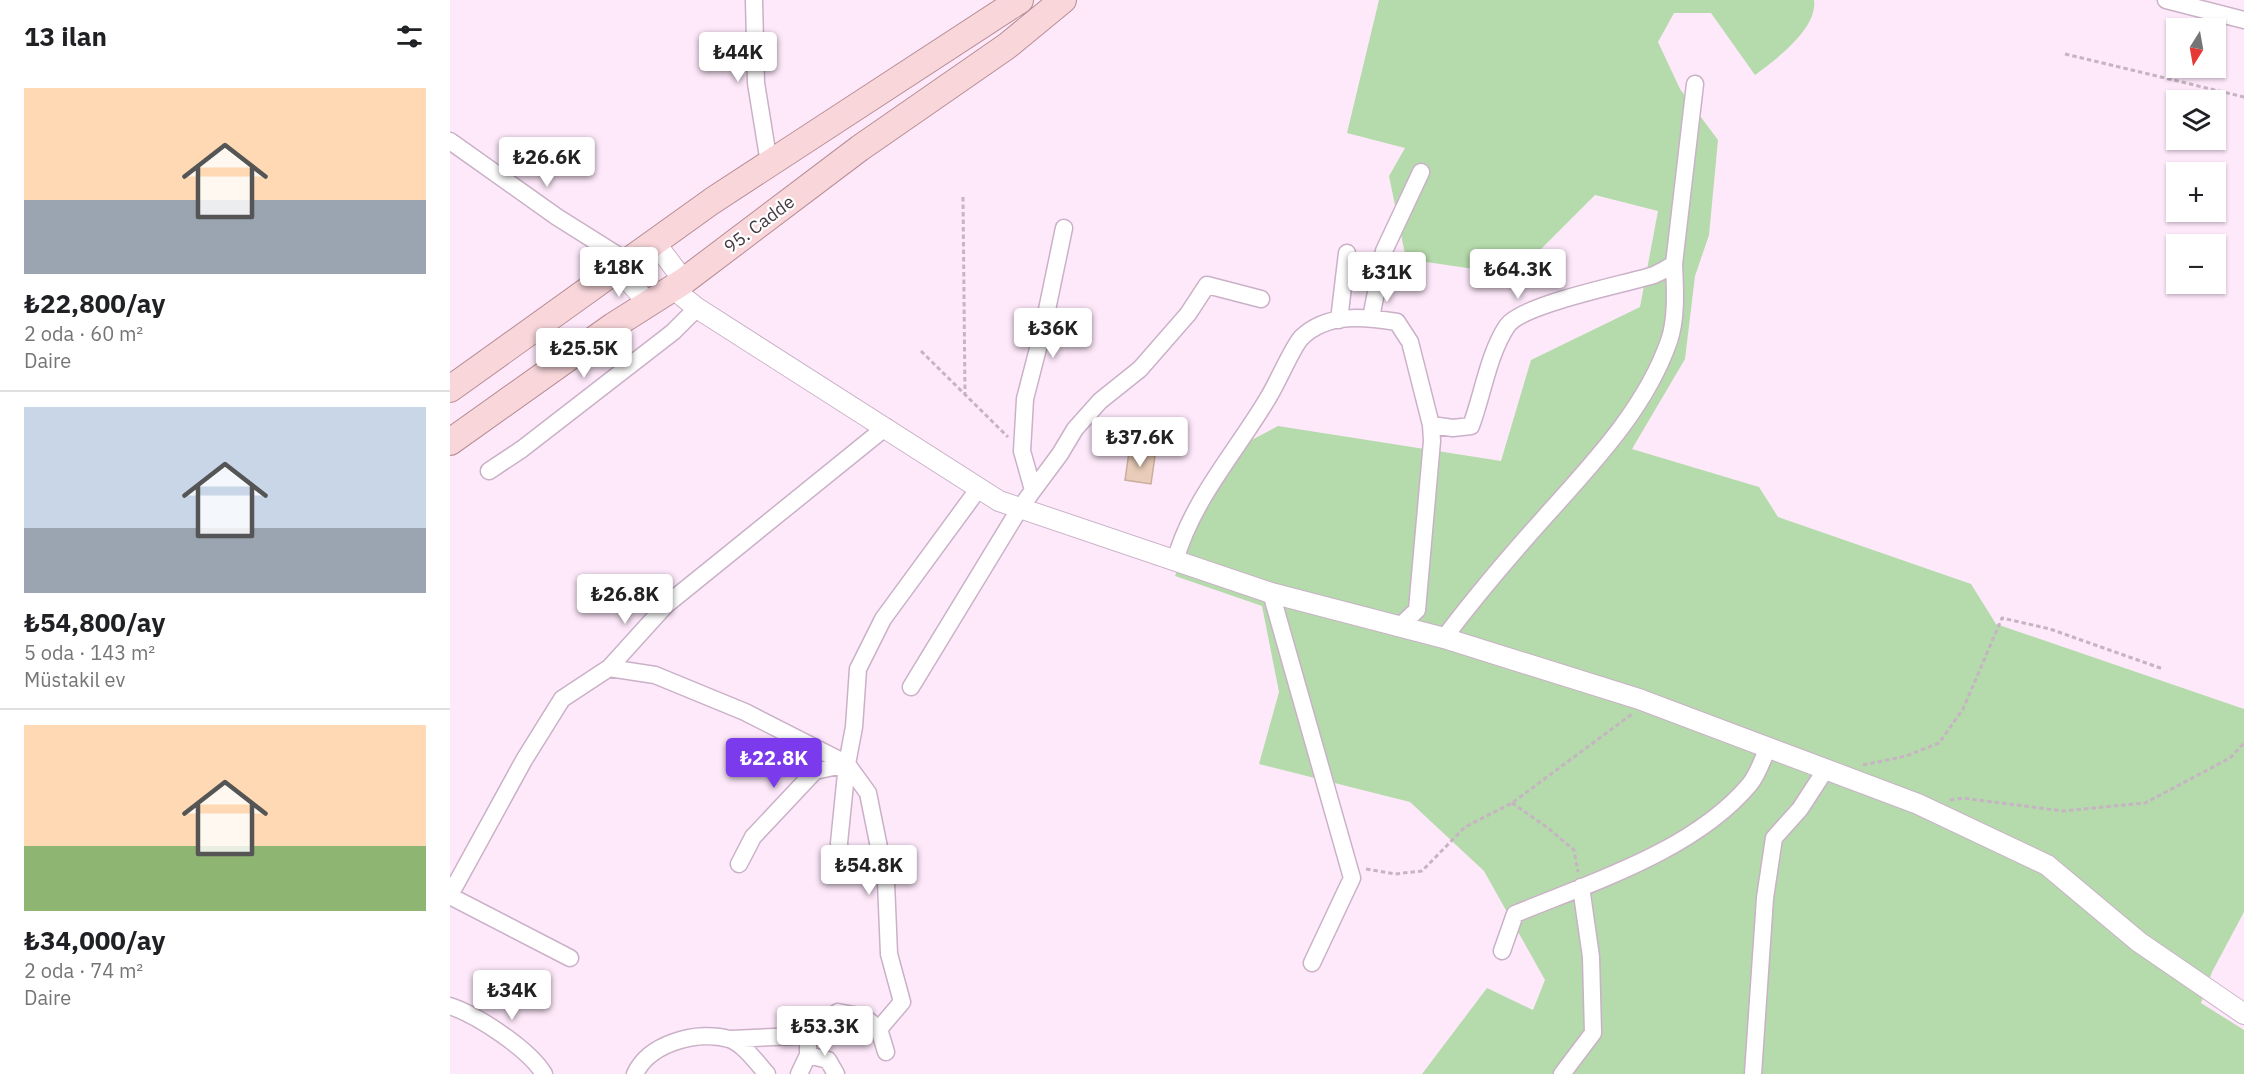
<!DOCTYPE html>
<html lang="tr">
<head>
<meta charset="utf-8">
<style>
  body { margin:0; font-family:"IBM Plex Sans",sans-serif; background:#f6f6f6; color:#202124; height:100vh; display:flex; flex-direction:column; font-size:22px; white-space:nowrap }
  * { box-sizing:border-box; margin:0 }
  p { font-size:20px; color:#757577 }
  .icon { flex:none; width:33px; height:33px; fill:none; stroke:currentColor; stroke-width:2; stroke-linecap:round; stroke-linejoin:round }
  .map { position:relative; flex:1; overflow:hidden }
  .panel { display:flex; flex-direction:column; background:#fff; width:450px }
  .panel>* { flex:none }
  .needle { width:39px; rotate:191deg }
  .fabs { position:absolute; left:1716px; top:18px; display:grid; gap:12px }
  .fabs a { display:grid; place-items:center; width:60px; height:60px; border-radius:0px; background:#fff; box-shadow:0 2px 4px #0004; font-size:30px }
  .price { position:absolute; translate:-50% -51px; padding:0 14px; border-radius:6px; background:#fff; color:#222; font-size:20px; line-height:39px; filter:drop-shadow(0 2px 3px #0008) }
  .price::after { content:''; position:absolute; left:50%; top:36px; width:18px; height:14px; margin-left:-9px; background:inherit; clip-path:polygon(0 0,100% 0,50% 100%) }
  .price.on { background:#7c3aed; color:#fff }
  ul { padding:0; list-style:none }
  li { display:grid; align-content:center; gap:12px; height:318px; padding:0 24px }
  li+li { border-top:2px solid #e0e0e0 }
  li span { display:grid; place-items:center; height:186px; border-radius:0px; color:#555 }
  li>.icon { margin-inline-start:auto }
  span .icon { width:108px; height:108px; fill:#fffc; stroke-width:1 }
  li b { font-size:26px }
  h2 { display:flex; justify-content:space-between; align-items:center; height:72px; padding:0 24px; font-size:26px }
  main { display:flex; flex:1; min-height:0 }
  .map>svg:first-child { display:block }
</style>
</head>
<body>
<main>
<section class="panel">
<h2>13 ilan<svg class="icon" aria-label="filters" viewBox="0 0 24 24"><path d="M4 7h16M4 17h16"/><circle cx="9" cy="7" r="2"/><circle cx="15" cy="17" r="2"/></svg></h2>
<ul>
<li><span style="background:linear-gradient(#ffd9b3 60%,#9aa5b1 0)"><svg class="icon" aria-label="home" viewBox="0 0 24 24"><path d="M3 11l9-7 9 7M6 9v11h12V9"/></svg></span><div><b>₺22,800/ay</b><p>2 oda · 60 m²</p><p>Daire</p></div></li>
<li><span style="background:linear-gradient(#c9d6e8 65%,#9aa5b1 0)"><svg class="icon" aria-label="home" viewBox="0 0 24 24"><path d="M3 11l9-7 9 7M6 9v11h12V9"/></svg></span><div><b>₺54,800/ay</b><p>5 oda · 143 m²</p><p>Müstakil ev</p></div></li>
<li><span style="background:linear-gradient(#ffd9b3 65%,#8fb573 0)"><svg class="icon" aria-label="home" viewBox="0 0 24 24"><path d="M3 11l9-7 9 7M6 9v11h12V9"/></svg></span><div><b>₺34,000/ay</b><p>2 oda · 74 m²</p><p>Daire</p></div></li>
</ul>
</section>
<div class="map">
<svg width="1794" height="1074" viewBox="0 0 1794 1074">
  <rect width="100%" height="100%" fill="#fee9fb"/>
  <path fill="#b5daab" d="M 929,0 L 1364,0 C 1368,29 1325,60 1305,75 L 1261,13 L 1224,13 L 1208,42 L 1230,89 L 1268,140 L 1259,235 L 1245,276 L 1235,359 L 1182,449 L 1309,487 L 1328,517 L 1521,584 L 1546,624 L 1794,709 L 1794,912 L 1762,972 L 1751,1003 L 1794,1030 L 1794,1074 L 972,1074 L 1037,988 L 1083,1010 L 1095,980 L 1034,871 L 960,802 L 809,764 L 829,692 L 812,606 L 725,576 L 742,532 L 796,443 L 828,426 L 1051,461 L 1081,360 L 1190,307 L 1208,211 L 1145,195 L 1065,275 L 956,259 L 939,176 L 955,148 L 897,133 Z"/>
  <path fill="#e9ccb9" stroke="#caae9c" stroke-width="1.5" d="M 679,452 L 705,456 L 701,484 L 675,480 Z"/>
  <g fill="none" stroke-linecap="round" stroke-linejoin="round">
    <defs>
      <path id="minor" d="M 304,0 L 306,83 L 319,163
        M 1716,0 L 1794,20
        M 0,141 L 107,217 L 177,261
        M 921,318 L 934,251 L 971,172
        M 889,320 L 897,253
        M 981,425 L 1003,428 L 1021,426 C 1033,394 1038,355 1057,326 C 1072,304 1176,284 1204,275 C 1211,272 1218,268 1224,264
        M 39,471 L 72,449 L 223,332 L 247,308
        M 583,490 L 572,451 L 575,399 L 593,329 L 614,228
        M 725,561 C 742,500 786,452 818,398 C 827,384 842,348 851,338 C 877,312 916,317 947,322 L 960,342 L 981,425 L 982,441 L 967,610 L 949,627
        M 821,593 L 902,878 L 862,963
        M 994,638 C 1025,597 1058,558 1093,519 C 1141,465 1195,410 1219,341 C 1227,318 1225,288 1224,264 L 1245,84
        M 159,668 L 205,675 L 295,712 L 397,764 L 404,727 L 408,669 L 433,619 L 529,488
        M 461,687 L 570,508 L 610,454 L 625,429 L 650,401 L 690,369 L 738,314 L 757,285 L 811,299
        M 397,764 L 418,793 L 436,882 L 439,954 L 452,1002 L 429,1029
        M 289,864 L 303,837 L 365,771 L 397,764
        M 391,866 L 389,843 L 397,764
        M 0,895 L 74,760 L 112,699 L 159,668 L 216,605 L 436,427
        M 0,896 L 120,958
        M 1052,951 L 1065,914 C 1143,882 1245,850 1300,784 C 1308,774 1313,759 1318,747
        M 0,1006 C 27,1015 79,1049 94,1074
        M 281,1039 L 348,1036 L 388,1012 L 414,1017 L 429,1029 L 436,1052
        M 358,1055 L 378,1060 L 386,1074
        M 185,1074 C 199,1043 248,1030 279,1039 C 294,1044 307,1063 317,1074
        M 349,1074 L 358,1055 L 358,1030
        M 1112,1074 L 1143,1033 L 1141,957 L 1131,887
        M 1303,1074 L 1315,898 L 1324,838 L 1350,809 L 1376,769"/>
      <path id="tertiary" d="M 204,241 L 234,281
        M 167,268 L 198,303
        M 222,288 L 247,308 L 549,501 L 821,593 L 994,638 L 1189,699 L 1468,804 L 1597,865 L 1689,942 L 1794,1014"/>
      <path id="primary" d="M 0,389 L 262,201 L 570,0
        M 0,442 L 163,326 L 234,281 L 410,148 L 557,46 L 613,0"/>
    </defs>
    <use href="#minor" stroke="#cab1c7" stroke-width="19"/>
    <use href="#tertiary" stroke="#cab1c7" stroke-width="22"/>
    <use href="#primary" stroke="#b68d94" stroke-width="28"/>
    <path stroke="#c6b4c3" stroke-width="3" stroke-dasharray="4.5 3" stroke-linecap="butt" d="M 1615,54 L 1794,97
      M 513,197 L 515,395
      M 471,351 L 558,437
      M 1413,765 L 1456,756 L 1489,743 L 1513,709 L 1552,618 L 1600,629 L 1713,669
      M 1500,800 L 1513,798 L 1613,811 L 1695,803 L 1780,758 L 1794,743
      M 1062,803 L 1098,828 L 1124,850 L 1128,872
      M 916,869 L 945,874 L 972,871 L 1015,827 L 1062,803 L 1182,714"/>
    <use href="#minor" stroke="#fff" stroke-width="16"/>
    <use href="#tertiary" stroke="#fff" stroke-width="20"/>
    <use href="#primary" stroke="#f8d6da" stroke-width="26"/>
  </g>
  <g text-anchor="middle" dominant-baseline="central" stroke-width="4.5" stroke-linejoin="round" paint-order="stroke">
    <g font-size="18" fill="#423840" stroke="#fefefe">
      <text transform="translate(309 224) rotate(-37)">95. Cadde</text>
    </g>
  </g>
</svg>
<div class="fabs">
<a><svg class="needle" viewBox="-14 -14 28 28"><path d="M0-13l5 13h-10z" fill="#e53935"/><path d="M0 13l5-13h-10z" fill="#757577"/></svg></a>
<a><svg class="icon" aria-label="layers" viewBox="0 0 24 24"><path d="M12 4l9 5-9 5-9-5zM3 14l9 5 9-5"/></svg></a>
<a>+</a>
<a>−</a>
</div>
<b class="price" style="left:288px;top:83px">₺44K</b>
<b class="price" style="left:97px;top:188px">₺26.6K</b>
<b class="price" style="left:169px;top:298px">₺18K</b>
<b class="price" style="left:1068px;top:300px">₺64.3K</b>
<b class="price" style="left:937px;top:303px">₺31K</b>
<b class="price" style="left:603px;top:359px">₺36K</b>
<b class="price" style="left:134px;top:379px">₺25.5K</b>
<b class="price" style="left:690px;top:468px">₺37.6K</b>
<b class="price" style="left:175px;top:625px">₺26.8K</b>
<b class="price on" style="left:324px;top:789px">₺22.8K</b>
<b class="price" style="left:419px;top:896px">₺54.8K</b>
<b class="price" style="left:62px;top:1021px">₺34K</b>
<b class="price" style="left:375px;top:1057px">₺53.3K</b>
</div>
</main>
</body>
</html>
